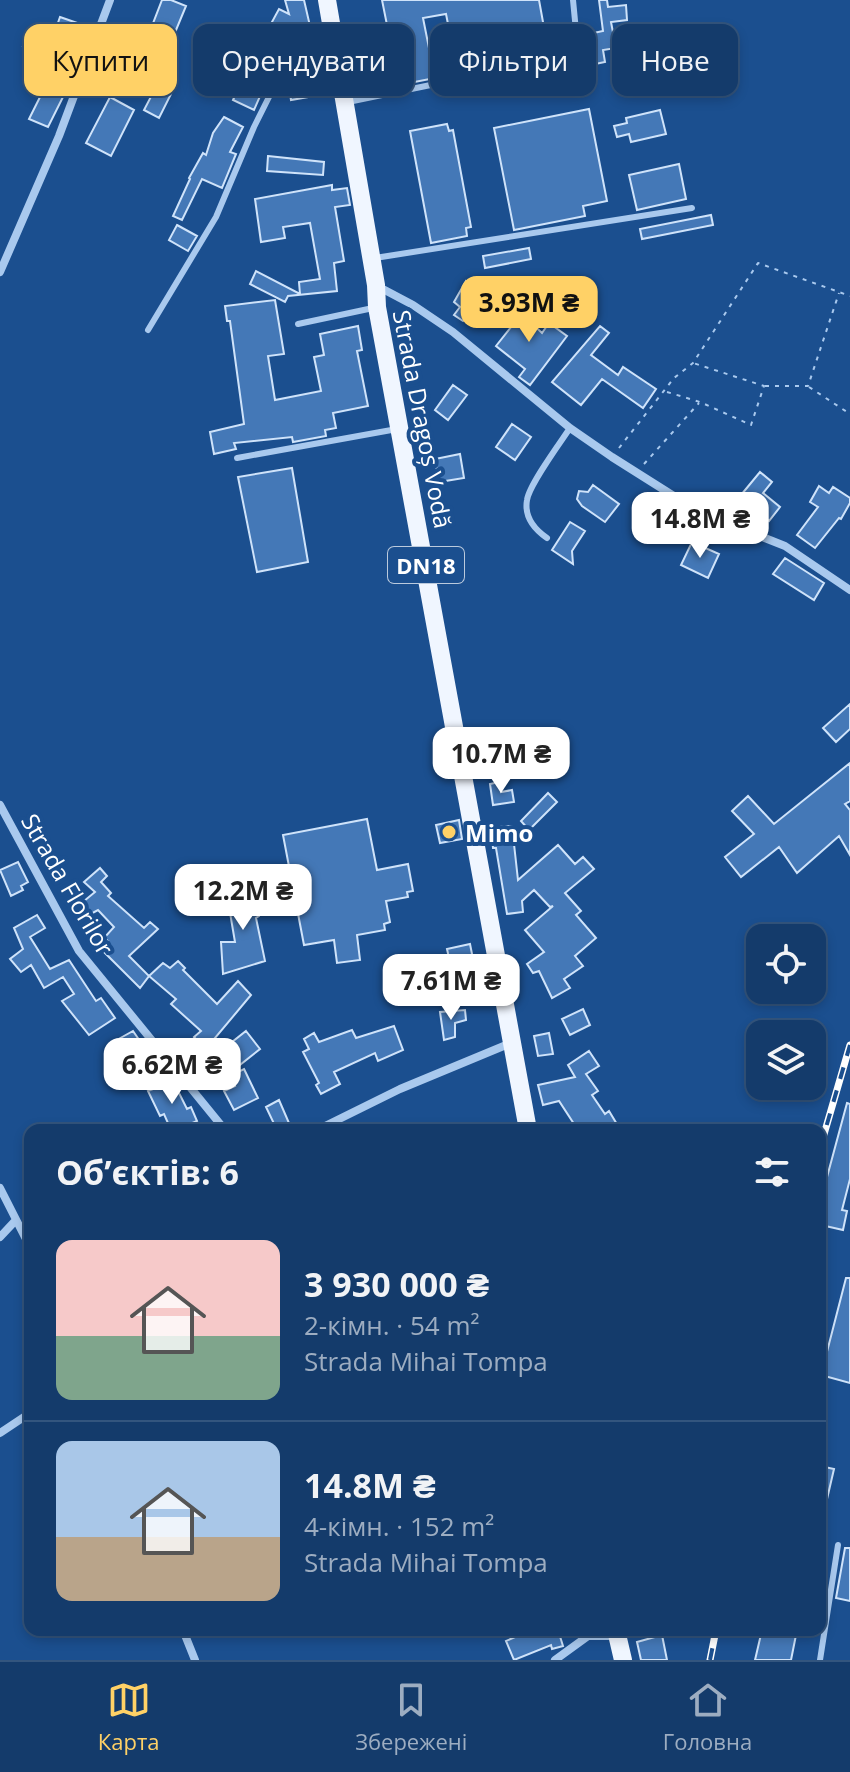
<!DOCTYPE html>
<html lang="uk">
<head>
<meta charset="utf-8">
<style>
  body { margin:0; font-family:"Open Sans",sans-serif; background:#1d4271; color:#f1f3f6; height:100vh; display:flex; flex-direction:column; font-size:30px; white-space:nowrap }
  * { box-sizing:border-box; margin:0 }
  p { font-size:26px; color:#9dadc1 }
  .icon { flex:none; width:44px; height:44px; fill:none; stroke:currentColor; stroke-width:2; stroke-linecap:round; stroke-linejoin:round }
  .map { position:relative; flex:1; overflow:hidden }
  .sheet { position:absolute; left:24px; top:1124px; width:802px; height:512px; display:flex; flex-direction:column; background:#143b6b; border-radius:16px; box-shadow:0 4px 12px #0003,0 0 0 2px #33557e }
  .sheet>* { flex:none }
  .guide { position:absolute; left:24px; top:24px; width:802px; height:72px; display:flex; gap:16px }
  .controls { position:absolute; left:746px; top:924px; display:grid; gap:16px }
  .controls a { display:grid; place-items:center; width:80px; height:80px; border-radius:16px; background:#143b6b; box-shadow:0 4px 12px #0003,0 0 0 2px #33557e; font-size:40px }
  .price { position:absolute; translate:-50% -68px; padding:0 18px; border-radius:16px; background:#fff; color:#222; font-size:26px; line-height:52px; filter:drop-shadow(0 2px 4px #0008) }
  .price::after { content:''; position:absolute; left:50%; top:48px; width:24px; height:18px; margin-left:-12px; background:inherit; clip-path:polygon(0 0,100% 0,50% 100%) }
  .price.on { background:#ffd166; color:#111 }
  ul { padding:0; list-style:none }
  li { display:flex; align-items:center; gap:24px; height:200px; padding:0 32px }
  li+li { border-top:2px solid #33557e }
  li span { display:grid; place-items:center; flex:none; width:224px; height:160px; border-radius:16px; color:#555 }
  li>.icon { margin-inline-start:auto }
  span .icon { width:96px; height:96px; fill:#fffc; stroke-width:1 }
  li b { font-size:34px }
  h2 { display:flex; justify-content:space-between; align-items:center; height:96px; padding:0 32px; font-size:34px }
  .tag { padding:0 28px; border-radius:16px; background:#143b6b; box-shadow:0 4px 12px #0003,0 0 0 2px #33557e; font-size:28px; line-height:72px }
  .tag.on { background:#ffd166; color:#111 }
  .tab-bar { display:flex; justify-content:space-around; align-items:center; height:112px; border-top:2px solid #33557e; background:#143b6b; font-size:22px; color:#9dadc1 }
  .tab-bar a { display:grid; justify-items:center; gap:4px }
  .tab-bar .on { color:#ffd166 }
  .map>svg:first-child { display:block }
</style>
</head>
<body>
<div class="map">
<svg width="850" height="1660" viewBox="0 0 850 1660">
  <rect width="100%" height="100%" fill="#1b4f8f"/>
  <path fill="#4478b7" stroke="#cfe3fa" stroke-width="2" d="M 162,0 L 171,0 L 186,6 L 174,35 L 152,26 Z
    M 285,0 L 304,0 L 310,26 L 286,35 L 288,46 L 285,52 L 270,53 L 270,49 L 260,44 L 279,9 L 289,14 Z
    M 382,0 L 539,0 L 545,33 L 538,34 L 541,53 L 516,60 L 511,32 L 489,37 L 491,46 L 454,54 L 446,14 L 423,18 L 435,78 L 399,85 Z
    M 599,0 L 607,0 L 608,7 L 626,5 L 627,20 L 611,22 L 616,48 L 603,50 L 605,62 L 590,65 L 584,35 L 603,31 Z
    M 60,17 L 80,24 L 77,34 L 80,35 L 74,53 L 61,49 L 56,60 L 23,46 L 30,28 L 53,37 Z
    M 231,27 L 244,34 L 232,57 L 219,49 Z
    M 134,48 L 159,58 L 150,81 L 125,71 Z
    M 321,61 L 326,94 L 291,100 L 290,94 L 308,88 L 304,64 Z
    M 53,71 L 72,79 L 48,127 L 29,119 Z
    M 240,84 L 261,94 L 254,110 L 233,100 Z
    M 156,87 L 171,94 L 159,118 L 144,110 Z
    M 110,97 L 134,110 L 111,156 L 86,143 Z
    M 589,109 L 607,201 L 583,206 L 585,216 L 514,230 L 494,128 Z
    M 660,110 L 666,134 L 631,142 L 629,134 L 617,137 L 614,126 L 627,123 L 626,118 Z
    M 224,117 L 243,127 L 230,152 L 236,154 L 222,188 L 202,179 L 182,220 L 173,216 L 190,179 L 189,178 L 203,153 L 206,155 L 213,133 Z
    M 447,124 L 449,131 L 453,130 L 471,227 L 466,228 L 467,236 L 431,243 L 410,131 Z
    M 268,156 L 324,162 L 323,175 L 267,171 Z
    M 679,164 L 686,199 L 637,210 L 629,175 Z
    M 332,185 L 332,190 L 347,188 L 350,205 L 335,207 L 344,261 L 334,263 L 337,291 L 288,296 L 285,302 L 250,284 L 256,271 L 300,294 L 299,282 L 320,279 L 310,223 L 283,227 L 285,238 L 261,242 L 255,199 Z
    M 711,215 L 713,225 L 642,239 L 640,229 Z
    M 177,225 L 197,236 L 188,251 L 169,240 Z
    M 529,248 L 531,259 L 485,268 L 483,256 Z
    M 466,281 L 488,297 L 473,317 L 469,314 L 463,321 L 454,315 L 460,307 L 454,302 Z
    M 275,300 L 284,354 L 268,356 L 275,400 L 321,391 L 314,357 L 324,355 L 320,334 L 358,326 L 362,350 L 357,351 L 368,406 L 333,413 L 336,428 L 325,430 L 326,436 L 293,442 L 292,437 L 234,443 L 236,449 L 214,454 L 210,432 L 244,424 L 230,321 L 227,321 L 225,306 Z
    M 509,302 L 542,333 L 549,323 L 567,336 L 530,385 L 519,377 L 525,369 L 496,346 L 515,322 L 502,311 Z
    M 600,326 L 609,333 L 591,355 L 618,375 L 623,367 L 656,389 L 643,408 L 602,379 L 581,405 L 552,382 Z
    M 453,385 L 467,395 L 448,420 L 435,410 Z
    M 512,424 L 531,437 L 515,460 L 496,447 Z
    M 460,454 L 464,478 L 439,482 L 435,459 Z
    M 292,468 L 308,562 L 257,572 L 238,477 Z
    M 760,472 L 772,482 L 763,493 L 780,507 L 769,521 L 741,495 Z
    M 593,485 L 619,504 L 605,522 L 582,506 L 577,499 L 579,491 L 588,492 Z
    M 819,486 L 829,493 L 833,487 L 850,498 L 850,503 L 841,519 L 839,518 L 815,548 L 797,535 L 818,507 L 810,502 Z
    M 570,522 L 585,531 L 572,551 L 573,564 L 552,550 Z
    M 692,542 L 719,554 L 708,578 L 681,565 Z
    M 785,558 L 824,583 L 814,600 L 773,574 Z
    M 850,704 L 850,729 L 836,742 L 823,728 Z
    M 850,763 L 850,801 L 845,804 L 850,810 L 850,855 L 839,836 L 797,873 L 779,847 L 741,877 L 725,857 L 754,834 L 732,811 L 748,796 L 774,824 Z
    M 499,782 L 501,792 L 512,790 L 514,802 L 493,805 L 490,784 Z
    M 548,793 L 557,802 L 529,830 L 521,821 Z
    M 367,819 L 377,870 L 408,864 L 413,891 L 407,892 L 408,897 L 386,901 L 390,922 L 384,924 L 385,930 L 357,935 L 360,960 L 337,963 L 334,940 L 304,945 L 283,835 Z
    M 459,820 L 462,839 L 440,843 L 436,825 Z
    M 512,826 L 518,880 L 558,845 L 575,864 L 583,857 L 594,869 L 565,893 L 581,911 L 576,915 L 596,938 L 575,956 L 583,966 L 564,979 L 570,988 L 552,998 L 539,971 L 533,973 L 527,964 L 544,952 L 525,930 L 553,906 L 550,907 L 534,890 L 522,901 L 523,912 L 507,914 L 496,848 L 493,848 L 491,827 Z
    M 18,862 L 28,882 L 21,886 L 23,890 L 11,896 L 0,870 Z
    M 100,868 L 107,876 L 101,882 L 111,893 L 108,896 L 144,928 L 150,922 L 158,929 L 129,956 L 149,976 L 140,988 L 102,950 L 108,941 L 104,938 L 114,927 L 98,910 L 87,916 L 78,906 L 95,892 L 84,882 Z
    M 252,886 L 254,904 L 258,903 L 259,916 L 256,918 L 265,961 L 223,974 L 221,942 L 235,942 L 226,889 Z
    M 37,915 L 45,928 L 30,937 L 50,969 L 69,960 L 96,1001 L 101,998 L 115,1018 L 89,1035 L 62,1001 L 74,994 L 63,977 L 44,988 L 31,965 L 21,972 L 10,959 L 23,949 L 14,928 Z
    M 470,944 L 474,964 L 483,962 L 488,983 L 467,988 L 460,956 L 449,958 L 447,949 Z
    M 178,961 L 185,968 L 183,970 L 217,1004 L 238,981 L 251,995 L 205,1050 L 194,1037 L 201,1031 L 171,1004 L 176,999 L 149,976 L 163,963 L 170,968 Z
    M 583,1009 L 590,1025 L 570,1035 L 562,1019 Z
    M 465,1010 L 466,1020 L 455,1023 L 455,1037 L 444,1040 L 440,1012 Z
    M 394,1026 L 403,1050 L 378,1061 L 375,1053 L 334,1072 L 340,1084 L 321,1094 L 316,1085 L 319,1083 L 303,1052 L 309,1049 L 304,1039 L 314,1033 L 319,1042 L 352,1030 L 356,1038 Z
    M 133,1031 L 144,1047 L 126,1058 L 115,1041 Z
    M 246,1031 L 260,1049 L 236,1068 L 222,1050 Z
    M 549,1033 L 553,1054 L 538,1056 L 534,1036 Z
    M 589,1051 L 599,1066 L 586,1074 L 598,1091 L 592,1095 L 605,1114 L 609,1111 L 618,1126 L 611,1130 L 578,1130 L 559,1101 L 543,1105 L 538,1085 L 575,1077 L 568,1065 Z
    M 244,1069 L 258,1098 L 234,1110 L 224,1091 L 235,1086 L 230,1076 Z
    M 173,1081 L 187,1109 L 191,1107 L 197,1121 L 176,1130 L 171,1130 L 164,1114 L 160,1116 L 148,1091 Z
    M 279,1100 L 292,1130 L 277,1130 L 266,1107 Z
    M 847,1103 L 850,1104 L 850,1179 L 842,1210 L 847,1211 L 843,1230 L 821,1225 L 826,1206 L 820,1203 Z
    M 846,1278 L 850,1278 L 850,1383 L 821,1375 Z
    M 820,1466 L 834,1469 L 824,1512 L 820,1511 Z
    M 845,1548 L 850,1548 L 850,1601 L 836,1598 Z
    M 531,1630 L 558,1630 L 563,1646 L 552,1649 L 551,1645 L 514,1660 L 506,1641 Z
    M 762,1630 L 797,1630 L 791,1660 L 755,1660 Z
    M 662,1635 L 667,1660 L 641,1660 L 637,1642 Z"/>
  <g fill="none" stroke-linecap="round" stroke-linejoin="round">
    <path stroke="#a9c9ee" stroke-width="2" stroke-dasharray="4 6" stroke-linecap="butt" d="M 765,386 L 808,386 L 839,293
      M 809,387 L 850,414
      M 667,392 L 700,402 L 751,425 L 764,386 L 693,363
      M 619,448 L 674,378 L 693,363 L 758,263 L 850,296
      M 644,464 L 699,403"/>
    <path stroke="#a9c9ee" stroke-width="6" d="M 348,102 L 489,73 L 574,51 L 576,31 L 573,0
      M 375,258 L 692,208
      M 298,324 L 373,308
      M 148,330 L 216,217 L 254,127 L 294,47 L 306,34 L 327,25
      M 237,458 L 397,429
      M 547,538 C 534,529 524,517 527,500 C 529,485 560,443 570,428
      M 820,1660 L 838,1545"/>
    <path stroke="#a9c9ee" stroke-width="8" d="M 0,272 L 59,136 L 110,0
      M 379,287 L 413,305 L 453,332 L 570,428 L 612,457 L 699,512 L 785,546 L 850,590
      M 0,805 L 79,951 L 225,1130
      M 317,1130 L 400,1089 L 511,1043
      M 0,1188 L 30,1247
      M 0,1237 L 16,1220
      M 0,1433 L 30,1413
      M 183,1630 L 195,1660
      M 555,1660 L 588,1636 L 616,1636"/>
    <path stroke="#f0f6ff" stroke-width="18" d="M 327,0 L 376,285 L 377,307 L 528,1130
      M 616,1630 L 623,1660"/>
    <defs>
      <path id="rail" d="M 820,1148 L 850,1045
        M 710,1660 L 716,1630"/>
    </defs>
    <use href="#rail" stroke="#fff" stroke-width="7"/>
    <use href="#rail" stroke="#1b4f8f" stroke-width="4" stroke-dasharray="12" stroke-linecap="butt"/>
  </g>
  <circle fill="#ffd166" stroke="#1b4f8f" stroke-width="3" cx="449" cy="832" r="8"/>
  <g text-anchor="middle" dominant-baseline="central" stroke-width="8" stroke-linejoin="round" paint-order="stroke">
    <rect fill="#1b4f8f" stroke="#bbcadd" stroke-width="2" x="388" y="547" width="76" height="36" rx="6"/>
    <g font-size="22" font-weight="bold" fill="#fff">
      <text x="426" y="565">DN18</text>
    </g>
    <g font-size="24" fill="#fff" stroke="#1b4f8f">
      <text transform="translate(423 419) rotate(79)">Strada Dragoș Vodă</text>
      <text transform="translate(68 884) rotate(60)">Strada Florilor</text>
    </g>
    <g font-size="24" font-weight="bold" fill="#fff" stroke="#1b4f8f" text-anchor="start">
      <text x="465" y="832">Mimo</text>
    </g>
  </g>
</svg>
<div class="controls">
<a><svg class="icon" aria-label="locate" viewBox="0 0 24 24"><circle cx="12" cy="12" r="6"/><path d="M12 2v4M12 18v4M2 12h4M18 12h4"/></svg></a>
<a><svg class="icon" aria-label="layers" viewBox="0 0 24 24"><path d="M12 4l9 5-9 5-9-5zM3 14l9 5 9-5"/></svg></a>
</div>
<b class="price on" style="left:529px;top:344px">3.93M ₴</b>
<b class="price" style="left:700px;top:560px">14.8M ₴</b>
<b class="price" style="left:501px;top:795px">10.7M ₴</b>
<b class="price" style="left:243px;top:932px">12.2M ₴</b>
<b class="price" style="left:451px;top:1022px">7.61M ₴</b>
<b class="price" style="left:172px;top:1106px">6.62M ₴</b>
<div class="guide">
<a class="tag on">Купити</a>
<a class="tag">Орендувати</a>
<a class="tag">Фільтри</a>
<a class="tag">Нове</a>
</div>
<section class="sheet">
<h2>Об’єктів: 6<svg class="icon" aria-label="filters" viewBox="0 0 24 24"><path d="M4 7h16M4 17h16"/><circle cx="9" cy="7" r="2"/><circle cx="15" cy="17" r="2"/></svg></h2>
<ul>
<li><span style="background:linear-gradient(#f6c9c9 60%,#7fa58c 0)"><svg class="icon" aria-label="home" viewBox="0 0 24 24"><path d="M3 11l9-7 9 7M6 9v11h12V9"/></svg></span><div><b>3 930 000 ₴</b><p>2-кімн. · 54 m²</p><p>Strada Mihai Tompa</p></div></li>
<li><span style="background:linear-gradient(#a9c7e8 60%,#b9a48a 0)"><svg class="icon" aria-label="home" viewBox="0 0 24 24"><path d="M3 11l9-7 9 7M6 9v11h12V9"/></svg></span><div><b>14.8M ₴</b><p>4-кімн. · 152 m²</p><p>Strada Mihai Tompa</p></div></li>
</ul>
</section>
</div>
<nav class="tab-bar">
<a class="on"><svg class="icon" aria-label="map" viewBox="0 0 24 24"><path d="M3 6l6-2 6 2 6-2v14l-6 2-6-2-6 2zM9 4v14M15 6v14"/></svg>Карта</a>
<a><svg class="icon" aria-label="saved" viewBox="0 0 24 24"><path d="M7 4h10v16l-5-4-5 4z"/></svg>Збережені</a>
<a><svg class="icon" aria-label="home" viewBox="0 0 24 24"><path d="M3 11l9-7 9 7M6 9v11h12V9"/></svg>Головна</a>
</nav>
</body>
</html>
